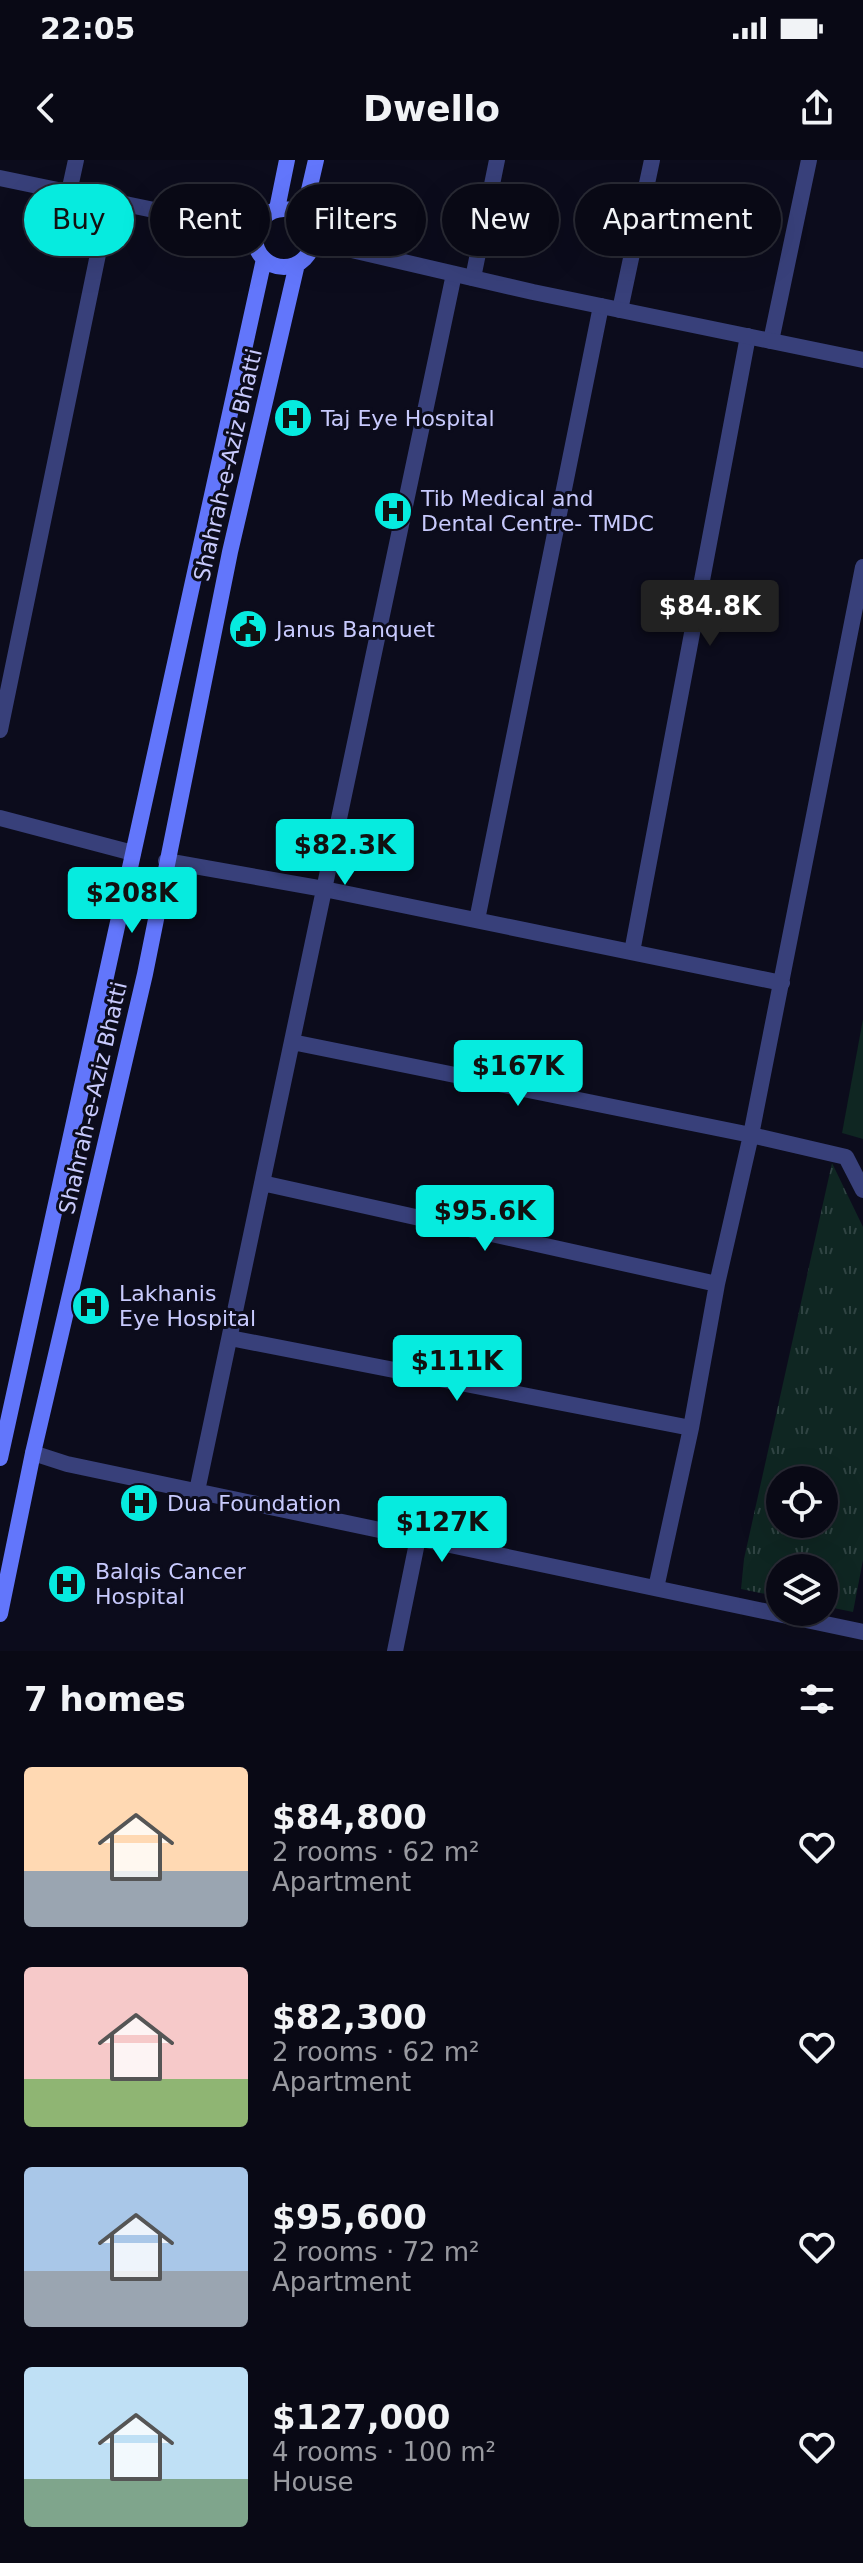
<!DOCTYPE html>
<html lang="en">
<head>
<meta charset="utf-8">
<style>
  body { margin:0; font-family:"DejaVu Sans",sans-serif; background:#171722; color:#f1f3f6; height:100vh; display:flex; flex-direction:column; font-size:30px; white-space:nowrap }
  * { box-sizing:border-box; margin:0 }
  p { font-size:26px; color:#999aa0 }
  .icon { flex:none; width:44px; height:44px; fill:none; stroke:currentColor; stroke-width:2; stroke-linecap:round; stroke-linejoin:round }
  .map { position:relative; height:1491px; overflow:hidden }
  .sheet { display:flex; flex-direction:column; background:#090915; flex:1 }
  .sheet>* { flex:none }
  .hud { position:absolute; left:24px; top:24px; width:816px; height:72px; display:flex; gap:16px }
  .buttons { position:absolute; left:766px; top:1306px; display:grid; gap:16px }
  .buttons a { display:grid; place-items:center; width:72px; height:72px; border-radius:50%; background:#090915; box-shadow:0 8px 32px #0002,0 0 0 2px #292a34; font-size:40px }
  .price { position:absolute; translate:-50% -68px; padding:0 18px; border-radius:8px; background:#06ebdf; color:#111; font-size:26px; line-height:52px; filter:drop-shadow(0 2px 4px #0008) }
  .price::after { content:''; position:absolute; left:50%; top:48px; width:24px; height:18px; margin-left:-12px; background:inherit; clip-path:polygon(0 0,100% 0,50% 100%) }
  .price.active { background:#222; color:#fff }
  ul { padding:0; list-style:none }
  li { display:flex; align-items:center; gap:24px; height:200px; padding:0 24px }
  li span { display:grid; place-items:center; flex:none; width:224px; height:160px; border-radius:8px; color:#555 }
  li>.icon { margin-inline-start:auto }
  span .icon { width:96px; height:96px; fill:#fffc; stroke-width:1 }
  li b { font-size:34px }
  h2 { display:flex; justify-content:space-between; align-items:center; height:96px; padding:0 24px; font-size:34px }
  .pill { padding:0 28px; border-radius:36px; background:#090915; box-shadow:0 8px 32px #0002,0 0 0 2px #292a34; font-size:28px; line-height:72px }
  .pill.active { background:#06ebdf; color:#111 }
  .status { display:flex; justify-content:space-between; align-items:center; height:56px; padding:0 40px; background:#090915; direction:ltr }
  .status svg { height:22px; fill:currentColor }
  header { display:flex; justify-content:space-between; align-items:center; height:104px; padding:0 24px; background:#090915; font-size:36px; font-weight:600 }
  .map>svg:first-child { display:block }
</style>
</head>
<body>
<div class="status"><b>22:05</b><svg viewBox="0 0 49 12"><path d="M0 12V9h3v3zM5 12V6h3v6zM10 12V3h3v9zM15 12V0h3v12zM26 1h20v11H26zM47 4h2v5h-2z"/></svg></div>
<header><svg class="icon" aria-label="back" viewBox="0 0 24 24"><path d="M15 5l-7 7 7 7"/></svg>Dwello<svg class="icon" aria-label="share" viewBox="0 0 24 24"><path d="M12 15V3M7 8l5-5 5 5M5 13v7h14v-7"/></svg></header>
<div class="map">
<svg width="863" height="1491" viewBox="0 0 863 1491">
  <defs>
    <pattern id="grass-tufts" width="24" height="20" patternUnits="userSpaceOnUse" patternTransform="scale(2)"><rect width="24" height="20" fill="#0f2622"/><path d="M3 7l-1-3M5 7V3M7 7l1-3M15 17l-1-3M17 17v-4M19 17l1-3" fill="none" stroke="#304443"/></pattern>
  </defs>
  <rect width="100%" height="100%" fill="#0c0c1c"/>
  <path fill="url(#grass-tufts)" fill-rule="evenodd" d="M 832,1003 L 863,1067 L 863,1400 L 853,1452 L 824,1446 L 824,1408 L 780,1408 L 780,1437 L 741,1429 L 744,1399 ZM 780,1320 L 824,1320 L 824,1364 L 780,1364 Z"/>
  <path fill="#0f2622" d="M 863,859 L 863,979 L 842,973 Z"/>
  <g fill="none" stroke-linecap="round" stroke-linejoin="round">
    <path stroke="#38407a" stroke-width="16" d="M 69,32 L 76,0
      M 473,118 L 497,0
      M 620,150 L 652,0
      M 771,181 L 809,0
      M 0,570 L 109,41
      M 0,658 L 133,693
      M 166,701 L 324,729 L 782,823
      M 477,760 L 601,146
      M 632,792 L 748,176
      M 292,882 L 751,975 L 846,997 L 863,1030
      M 262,1023 L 717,1124
      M 230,1178 L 691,1268
      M 33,1293 L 67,1304 L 863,1472
      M 197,1331 L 454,114
      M 656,1428 L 691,1268 L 717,1124 L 751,975 L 863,407
      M 395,1491 L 418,1378"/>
    <path stroke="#38407a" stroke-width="16" d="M 0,18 L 255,71
      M 313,81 L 533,132 L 863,200"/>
    <path stroke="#6276fb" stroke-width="16" d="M 277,49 L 287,0
      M255 78a29 29 0 1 1 58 0a29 29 0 1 1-58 0Z
      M 303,56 L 316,0
      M 0,1298 L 264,99
      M 0,1454 L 33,1293 L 145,814 L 230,392 L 297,104"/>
  </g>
  <defs>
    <symbol id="hospital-disc" viewBox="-11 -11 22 22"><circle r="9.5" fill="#06ebdf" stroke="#0c0c1c"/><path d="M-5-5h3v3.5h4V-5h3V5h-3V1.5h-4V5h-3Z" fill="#111"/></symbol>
    <symbol id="civic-disc" viewBox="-11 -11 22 22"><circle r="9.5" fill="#06ebdf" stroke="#0c0c1c"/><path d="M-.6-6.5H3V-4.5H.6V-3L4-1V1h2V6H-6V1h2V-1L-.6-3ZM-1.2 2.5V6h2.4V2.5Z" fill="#111"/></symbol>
  </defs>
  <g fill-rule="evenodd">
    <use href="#hospital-disc" x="271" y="236" width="44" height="44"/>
    <use href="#hospital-disc" x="371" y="329" width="44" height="44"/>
    <use href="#civic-disc" x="226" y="447" width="44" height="44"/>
    <use href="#hospital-disc" x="69" y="1124" width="44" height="44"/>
    <use href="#hospital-disc" x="117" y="1321" width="44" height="44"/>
    <use href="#hospital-disc" x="45" y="1402" width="44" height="44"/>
  </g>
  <g text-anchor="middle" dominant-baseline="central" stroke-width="6" stroke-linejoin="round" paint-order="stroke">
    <g font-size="22" fill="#c8cafd" stroke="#0c0c1c" text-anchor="start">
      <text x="321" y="258">Taj Eye Hospital</text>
      <text x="421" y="338">Tib Medical and<tspan x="421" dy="25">Dental Centre- TMDC</tspan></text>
      <text x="276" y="469">Janus Banquet</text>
      <text x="119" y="1133">Lakhanis<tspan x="119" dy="25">Eye Hospital</tspan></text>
      <text x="167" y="1343">Dua Foundation</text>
      <text x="95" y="1411">Balqis Cancer<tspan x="95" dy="25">Hospital</tspan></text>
    </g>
    <g font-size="22" fill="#c8cafd" stroke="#0c0c1c">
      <text transform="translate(228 305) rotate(-77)">Shahrah-e-Aziz Bhatti</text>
      <text transform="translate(93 938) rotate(-77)">Shahrah-e-Aziz Bhatti</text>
    </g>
  </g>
</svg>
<div class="buttons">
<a><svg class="icon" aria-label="locate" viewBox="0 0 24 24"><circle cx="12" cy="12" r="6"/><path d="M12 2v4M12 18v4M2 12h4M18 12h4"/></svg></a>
<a><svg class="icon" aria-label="layers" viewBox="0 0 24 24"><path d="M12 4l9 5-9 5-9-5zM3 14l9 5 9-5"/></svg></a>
</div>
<b class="price active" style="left:710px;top:488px">$84.8K</b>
<b class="price" style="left:345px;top:727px">$82.3K</b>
<b class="price" style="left:132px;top:775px">$208K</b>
<b class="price" style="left:518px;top:948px">$167K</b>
<b class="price" style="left:485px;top:1093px">$95.6K</b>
<b class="price" style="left:457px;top:1243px">$111K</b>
<b class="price" style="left:442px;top:1404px">$127K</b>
<div class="hud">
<a class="pill active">Buy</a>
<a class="pill">Rent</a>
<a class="pill">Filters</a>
<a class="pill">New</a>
<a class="pill">Apartment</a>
</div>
</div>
<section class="sheet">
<h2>7 homes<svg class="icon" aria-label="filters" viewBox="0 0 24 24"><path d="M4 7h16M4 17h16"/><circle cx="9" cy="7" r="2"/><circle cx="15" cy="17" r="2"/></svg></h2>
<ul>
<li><span style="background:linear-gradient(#ffd9b3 65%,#9aa5b1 0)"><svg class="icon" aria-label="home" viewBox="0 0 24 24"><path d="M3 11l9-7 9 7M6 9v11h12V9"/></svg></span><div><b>$84,800</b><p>2 rooms · 62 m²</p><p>Apartment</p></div><svg class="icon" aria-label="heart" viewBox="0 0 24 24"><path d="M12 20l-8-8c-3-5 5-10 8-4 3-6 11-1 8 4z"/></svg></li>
<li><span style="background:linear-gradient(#f6c9c9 70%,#8fb573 0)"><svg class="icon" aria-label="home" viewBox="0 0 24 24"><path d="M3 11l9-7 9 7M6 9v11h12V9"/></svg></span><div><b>$82,300</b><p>2 rooms · 62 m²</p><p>Apartment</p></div><svg class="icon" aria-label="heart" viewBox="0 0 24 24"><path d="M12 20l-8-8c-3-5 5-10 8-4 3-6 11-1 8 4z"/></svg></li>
<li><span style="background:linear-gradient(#a9c7e8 65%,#9aa5b1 0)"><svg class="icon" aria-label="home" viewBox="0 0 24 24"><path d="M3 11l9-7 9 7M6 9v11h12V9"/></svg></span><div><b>$95,600</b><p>2 rooms · 72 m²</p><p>Apartment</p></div><svg class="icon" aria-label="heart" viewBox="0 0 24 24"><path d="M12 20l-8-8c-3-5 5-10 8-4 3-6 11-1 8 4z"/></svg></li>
<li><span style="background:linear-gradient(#bfe0f5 70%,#7fa58c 0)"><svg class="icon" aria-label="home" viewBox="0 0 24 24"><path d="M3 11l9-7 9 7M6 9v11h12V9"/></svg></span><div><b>$127,000</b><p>4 rooms · 100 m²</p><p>House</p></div><svg class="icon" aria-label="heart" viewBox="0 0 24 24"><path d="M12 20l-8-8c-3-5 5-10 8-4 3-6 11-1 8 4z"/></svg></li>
</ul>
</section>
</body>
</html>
